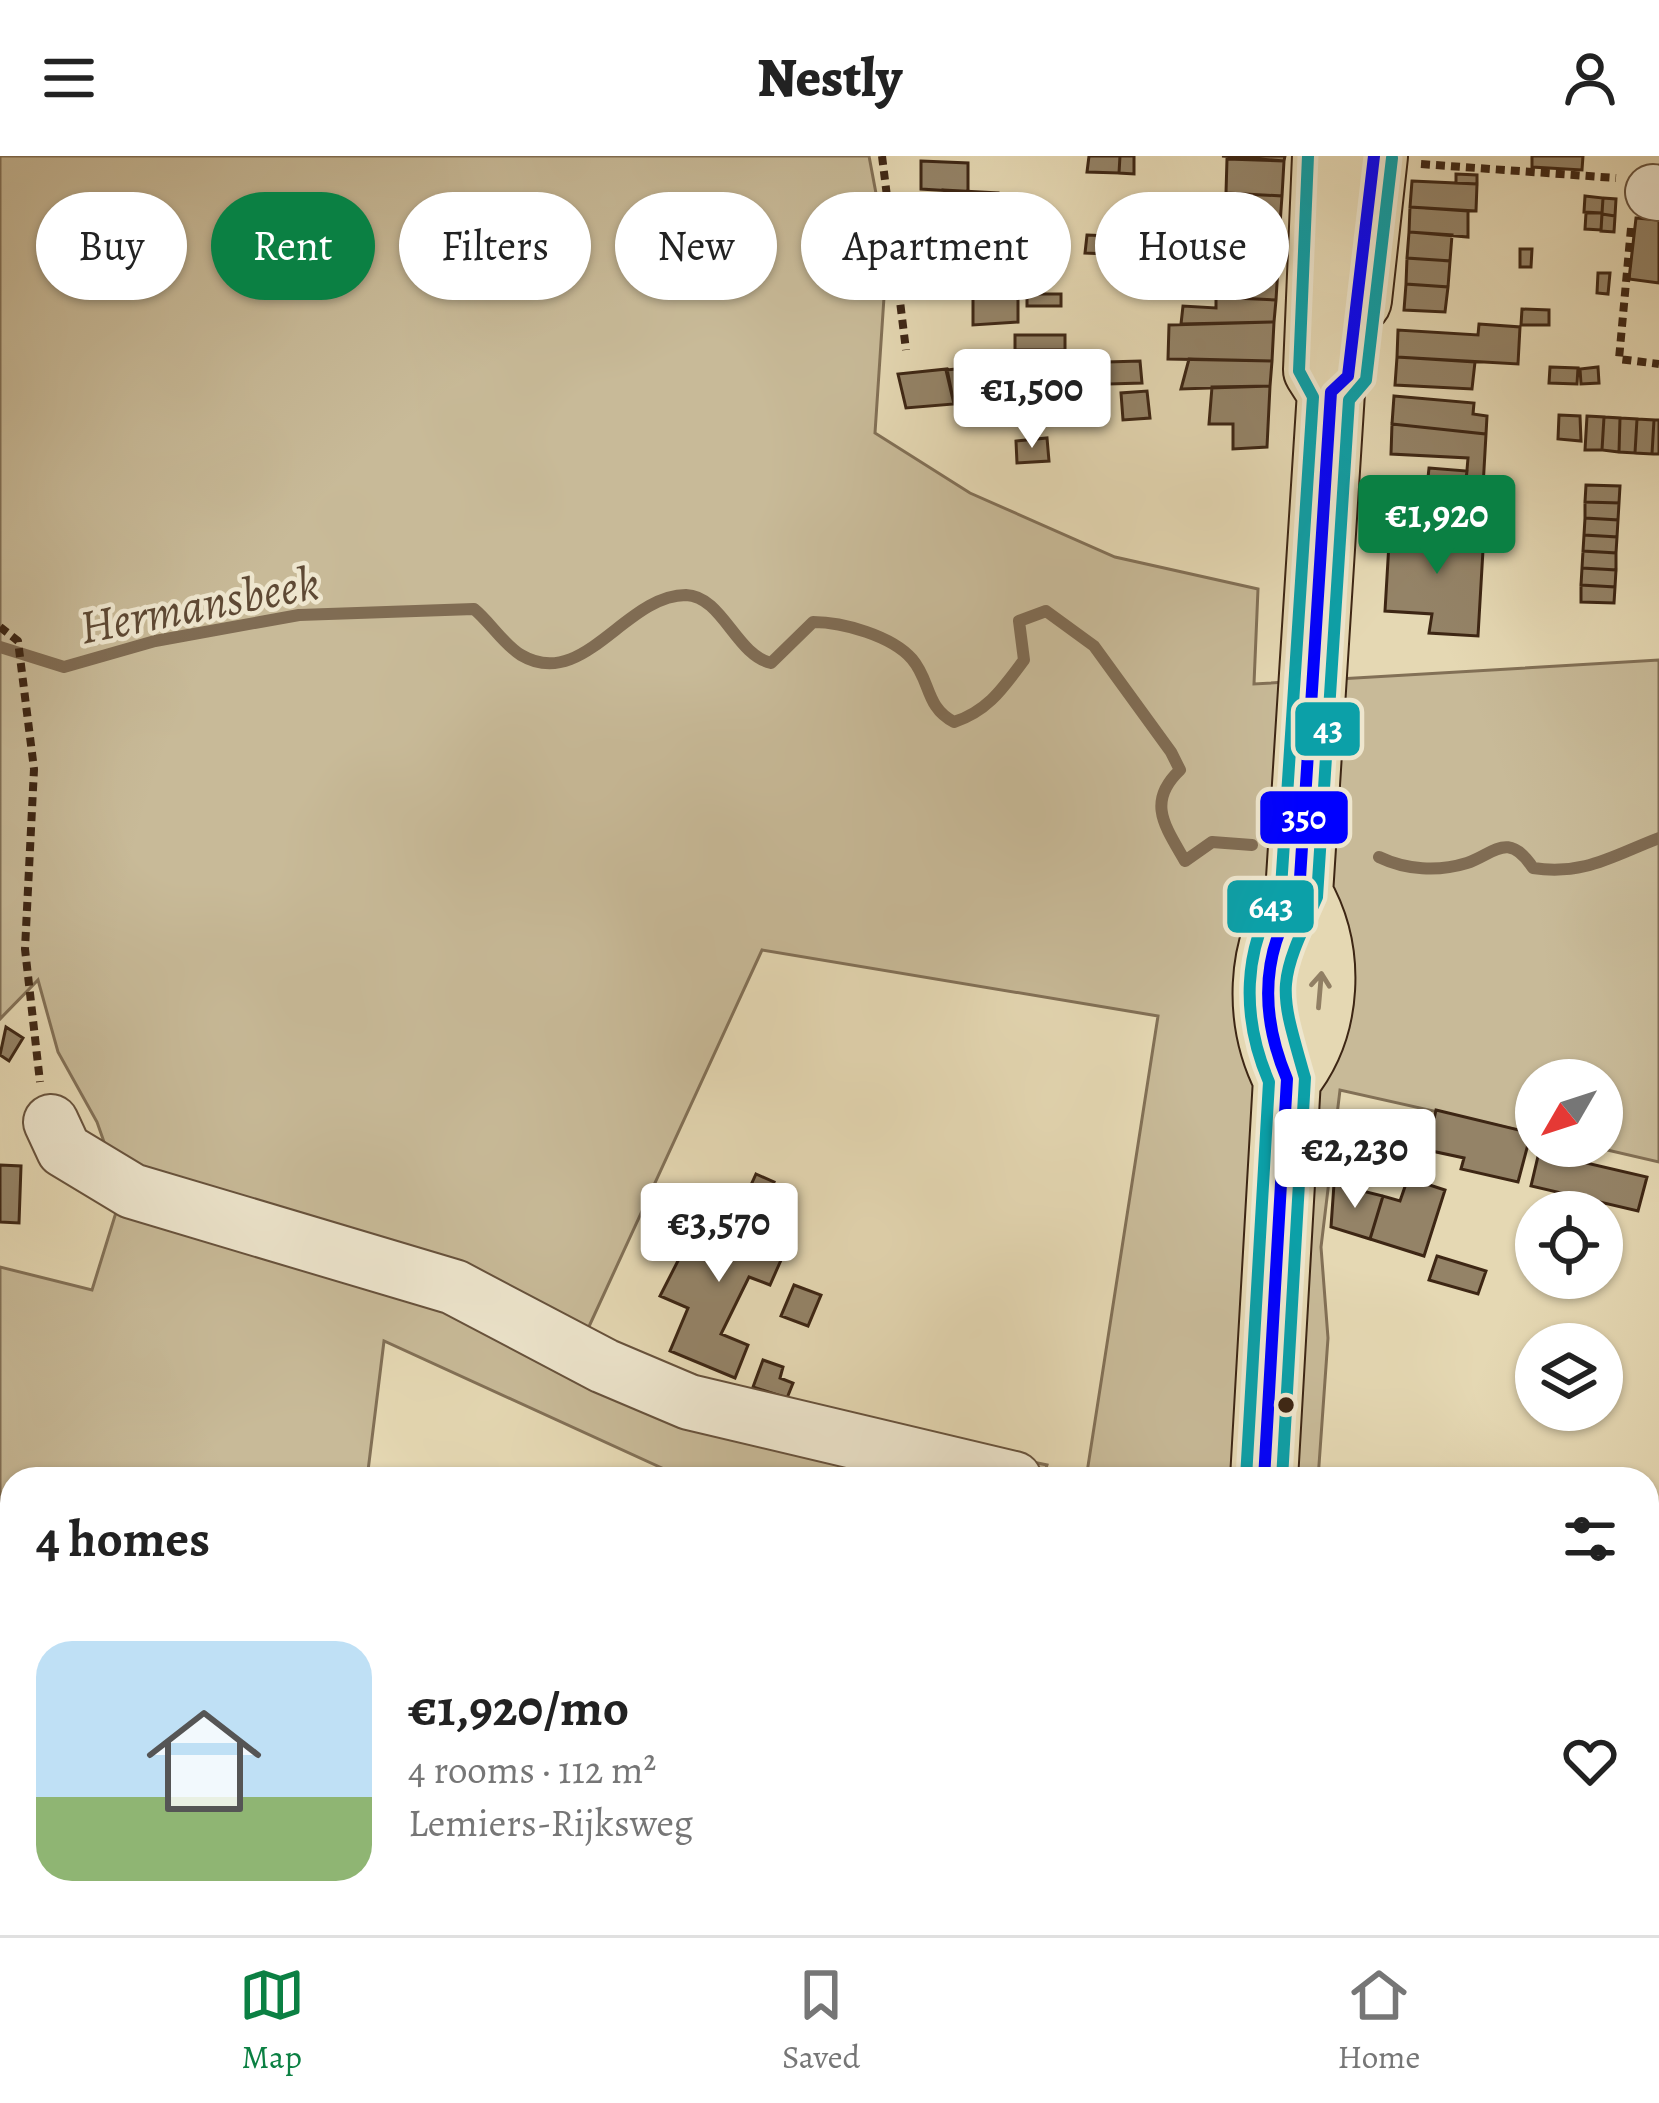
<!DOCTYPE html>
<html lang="en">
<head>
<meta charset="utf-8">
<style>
  body { margin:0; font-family:Alegreya,serif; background:#f2f2f2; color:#222; height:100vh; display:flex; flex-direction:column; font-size:45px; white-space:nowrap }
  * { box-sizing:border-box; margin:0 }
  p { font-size:39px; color:#767676 }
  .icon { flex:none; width:66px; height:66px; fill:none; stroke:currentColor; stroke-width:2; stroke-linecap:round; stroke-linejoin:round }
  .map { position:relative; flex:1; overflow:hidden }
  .drawer { position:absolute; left:0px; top:1311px; width:1659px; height:468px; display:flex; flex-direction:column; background:#fff; border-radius:36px 36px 0 0; box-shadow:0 3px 9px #0004 }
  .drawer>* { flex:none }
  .guide { position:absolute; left:36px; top:36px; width:1587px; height:108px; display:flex; gap:24px }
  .needle { width:78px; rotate:231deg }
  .tools { position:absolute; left:1515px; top:903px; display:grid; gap:24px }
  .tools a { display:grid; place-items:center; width:108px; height:108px; border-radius:50%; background:#fff; box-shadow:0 3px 9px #0004; font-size:60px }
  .price { position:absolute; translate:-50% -102px; padding:0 27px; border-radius:12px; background:#fff; color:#222; font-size:39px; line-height:78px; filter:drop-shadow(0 3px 6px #0008) }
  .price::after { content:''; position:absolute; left:50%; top:72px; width:36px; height:27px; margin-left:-18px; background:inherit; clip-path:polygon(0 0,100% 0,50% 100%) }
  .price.active { background:#0b8043; color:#fff }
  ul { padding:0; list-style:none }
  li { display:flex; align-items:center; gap:36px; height:300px; padding:0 36px }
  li+li { border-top:3px solid #e0e0e0 }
  li span { display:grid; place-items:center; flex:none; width:336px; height:240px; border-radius:36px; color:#555 }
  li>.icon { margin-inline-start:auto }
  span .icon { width:144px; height:144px; fill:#fffc; stroke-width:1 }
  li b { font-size:51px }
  h2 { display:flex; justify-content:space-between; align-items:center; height:144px; padding:0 36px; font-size:51px }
  .tag { padding:0 42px; border-radius:54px; background:#fff; box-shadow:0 3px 9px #0004; font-size:42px; line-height:108px }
  .tag.active { background:#0b8043; color:#fff }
  header { display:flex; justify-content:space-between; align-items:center; height:156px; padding:0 36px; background:#fff; font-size:54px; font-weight:800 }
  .tab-bar { display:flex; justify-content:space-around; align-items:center; height:168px; border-top:3px solid #e0e0e0; background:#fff; font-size:33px; color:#767676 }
  .tab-bar a { display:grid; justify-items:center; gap:6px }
  .tab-bar .active { color:#0b8043 }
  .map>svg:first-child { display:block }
</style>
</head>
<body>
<header><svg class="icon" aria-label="menu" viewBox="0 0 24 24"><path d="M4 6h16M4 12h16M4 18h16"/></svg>Nestly<svg class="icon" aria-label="person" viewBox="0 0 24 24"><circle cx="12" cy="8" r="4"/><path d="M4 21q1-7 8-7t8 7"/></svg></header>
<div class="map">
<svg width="1659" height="1779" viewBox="0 0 1659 1779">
  <rect width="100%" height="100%" fill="#e5d8b3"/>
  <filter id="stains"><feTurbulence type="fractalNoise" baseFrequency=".00167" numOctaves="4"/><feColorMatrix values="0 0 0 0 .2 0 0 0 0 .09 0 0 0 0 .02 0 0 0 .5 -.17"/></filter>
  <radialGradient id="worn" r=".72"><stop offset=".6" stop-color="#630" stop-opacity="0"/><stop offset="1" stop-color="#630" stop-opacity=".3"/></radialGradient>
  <path fill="#c8ba98" stroke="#827056" stroke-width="3" d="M 0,0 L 869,0 L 887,96 L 875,277 L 970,337 L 1115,401 L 1258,433 L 1254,528 L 1659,504 L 1659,1006 L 1590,990 L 1602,990 L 1602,924 L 1536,924 L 1536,978 L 1340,934 L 1321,1091 L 1328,1182 L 1318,1323 L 1086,1323 L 1158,860 L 762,794 L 586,1177 L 723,1230 L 837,1266 L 1047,1309 L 1043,1323 L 686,1323 L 384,1185 L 367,1323 L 12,1323 L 12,1767 L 1286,1767 L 1285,1779 L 0,1779 L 0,1111 L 92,1134 L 122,1037 L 97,966 L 58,896 L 38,824 L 0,863 Z"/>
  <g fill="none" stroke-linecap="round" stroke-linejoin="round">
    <path stroke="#806c53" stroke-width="12" d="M 0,491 L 64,511 L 155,485 L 299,459 L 474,453 C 490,466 504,489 521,499 C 583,536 625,439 686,439 C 722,440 736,499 771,507 L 813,466 C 843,466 892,480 912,503 C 931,525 925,551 954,566 C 988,555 1003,532 1024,504 L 1019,465 L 1046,455 L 1094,490 L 1171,596 L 1180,614 C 1146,646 1165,670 1185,705 L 1212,686 L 1252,689
      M 1379,701 C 1406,714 1438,716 1467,707 C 1494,698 1508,674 1533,712 C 1584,720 1614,699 1659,682"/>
  </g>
  <path fill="#948367" stroke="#3d2614" stroke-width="3" d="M 1089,0 L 1120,0 L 1119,17 L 1087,16 Z
    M 1120,0 L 1134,0 L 1134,18 L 1119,17 Z
    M 1222,0 L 1285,0 L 1284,5 Z
    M 1532,0 L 1583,0 L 1582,14 L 1532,11 Z
    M 1227,3 L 1284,5 L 1282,40 L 1226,37 Z
    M 921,5 L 968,7 L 968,36 L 921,33 Z
    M 1456,18 L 1477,19 L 1477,28 L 1456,27 Z
    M 1412,25 L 1477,28 L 1476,55 L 1410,51 Z
    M 943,34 L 998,37 L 997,55 L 943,55 Z
    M 1226,37 L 1282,40 L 1280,68 L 1189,63 L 1194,43 L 1225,44 Z
    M 1585,40 L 1603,42 L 1602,57 L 1584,56 Z
    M 1603,42 L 1616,43 L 1615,60 L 1602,58 Z
    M 1410,51 L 1468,55 L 1468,81 L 1409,76 Z
    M 1586,57 L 1602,57 L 1601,74 L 1585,73 Z
    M 1602,58 L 1615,60 L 1614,76 L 1601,75 Z
    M 1636,62 L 1659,64 L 1659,127 L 1629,123 Z
    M 1215,64 L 1233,66 L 1233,71 L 1280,74 L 1278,111 L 1212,109 Z
    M 944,74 L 975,74 L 974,93 L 942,93 Z
    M 1409,76 L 1452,79 L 1450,105 L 1407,102 Z
    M 1087,79 L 1109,80 L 1108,98 L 1085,97 Z
    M 1520,93 L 1532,93 L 1531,111 L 1520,111 Z
    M 1407,102 L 1450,105 L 1448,131 L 1406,128 Z
    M 1193,109 L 1278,111 L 1276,144 L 1192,140 Z
    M 1598,117 L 1610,117 L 1608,138 L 1597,137 Z
    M 1406,128 L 1448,131 L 1445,156 L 1404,154 Z
    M 1027,138 L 1061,138 L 1061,150 L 1027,150 Z
    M 1018,139 L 1018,166 L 973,169 L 973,141 Z
    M 1216,141 L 1276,144 L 1274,166 L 1181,168 L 1183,150 L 1216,152 Z
    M 1522,153 L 1549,154 L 1549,169 L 1521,169 Z
    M 1274,166 L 1272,205 L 1168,203 L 1169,169 Z
    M 1479,168 L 1520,171 L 1518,208 L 1397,201 L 1398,174 L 1478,179 Z
    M 1015,179 L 1065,179 L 1065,194 L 1015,194 Z
    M 1015,194 L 1065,194 L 1066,209 L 1015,208 Z
    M 1397,201 L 1475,206 L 1472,233 L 1395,229 Z
    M 1189,203 L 1272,205 L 1270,230 L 1181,233 Z
    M 1140,205 L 1142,227 L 1109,228 L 1107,206 Z
    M 985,210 L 990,238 L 954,248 L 946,214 Z
    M 1550,211 L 1578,212 L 1577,228 L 1549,227 Z
    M 1598,211 L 1599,227 L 1581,228 L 1580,213 Z
    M 947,213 L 954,248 L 906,252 L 898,218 Z
    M 1270,230 L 1267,291 L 1233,293 L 1233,268 L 1209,268 L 1212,231 Z
    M 1147,235 L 1150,262 L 1123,264 L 1121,237 Z
    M 1394,240 L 1474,247 L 1473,258 L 1487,260 L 1486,278 L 1392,268 Z
    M 1559,259 L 1580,260 L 1581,285 L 1558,283 Z
    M 1587,260 L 1604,261 L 1602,294 L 1585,294 Z
    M 1604,261 L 1620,262 L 1619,296 L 1602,294 Z
    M 1620,262 L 1637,263 L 1635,297 L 1619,296 Z
    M 1637,263 L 1654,264 L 1652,298 L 1635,297 Z
    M 1654,264 L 1659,264 L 1659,298 L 1652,298 Z
    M 1392,268 L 1486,278 L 1483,331 L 1466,326 L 1468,302 L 1391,298 Z
    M 1047,282 L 1049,305 L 1017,307 L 1016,285 Z
    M 1429,312 L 1467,315 L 1464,337 L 1449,335 L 1448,356 L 1478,358 L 1476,376 L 1386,370 L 1390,327 L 1427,331 Z
    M 1586,329 L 1620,330 L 1619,347 L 1585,346 Z
    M 1585,346 L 1619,347 L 1618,364 L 1585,362 Z
    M 1585,362 L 1618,364 L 1617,381 L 1584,379 Z
    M 1390,370 L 1484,377 L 1478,480 L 1429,477 L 1432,458 L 1385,455 Z
    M 1584,379 L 1617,381 L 1616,397 L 1583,395 Z
    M 1583,395 L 1616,397 L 1616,414 L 1582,412 Z
    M 1582,412 L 1616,414 L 1615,431 L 1581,429 Z
    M 1581,429 L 1615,431 L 1614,447 L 1581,446 Z
    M 6,871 L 23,882 L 9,905 L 0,899 Z
    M 1436,954 L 1531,977 L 1518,1026 L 1461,1013 L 1464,1002 L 1427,994 Z
    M 1539,996 L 1647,1021 L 1638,1055 L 1531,1030 Z
    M 0,1009 L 21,1010 L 19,1067 L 0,1066 Z
    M 756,1018 L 774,1026 L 763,1049 L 746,1040 Z
    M 1408,1022 L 1445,1034 L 1424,1100 L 1370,1083 L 1383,1040 L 1400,1045 Z
    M 1334,1028 L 1383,1040 L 1370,1083 L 1331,1071 Z
    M 707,1048 L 789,1086 L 770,1129 L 749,1121 L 721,1178 L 748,1189 L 735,1222 L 670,1195 L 688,1152 L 660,1140 Z
    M 1437,1100 L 1486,1115 L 1478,1138 L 1429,1124 Z
    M 794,1129 L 821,1139 L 808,1170 L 781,1160 Z
    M 763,1204 L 783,1211 L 780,1222 L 793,1227 L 787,1242 L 753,1231 Z
    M 1647,1500 L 1657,1592 L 1647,1593 Z
    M 1659,1753 L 1659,1779 L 1549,1779 L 1548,1767 L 1647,1767 L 1647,1754 Z
    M 1304,1767 L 1327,1767 L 1327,1775 L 1304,1774 Z
    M 1327,1767 L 1357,1767 L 1357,1779 L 1325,1779 Z"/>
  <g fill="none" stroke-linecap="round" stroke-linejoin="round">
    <defs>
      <path id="minor" d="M 1653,36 L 1659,37
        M 51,966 L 64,994 L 132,1035 L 454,1131 L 604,1210 L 689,1246 L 1014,1323
        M 1647,1421 L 1659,1421
        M 1647,1472 L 1659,1475
        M 1647,1605 L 1659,1604"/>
      <path id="major" d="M 1358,144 L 1374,0
        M 1287,923 C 1329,871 1332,795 1299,738 L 1331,236 L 1317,214 L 1326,0
        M 1264,1323 L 1287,923 C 1258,866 1258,790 1299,738
        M 1236,1779 L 1237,1767"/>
    </defs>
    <use href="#minor" stroke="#67523c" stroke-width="58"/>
    <use href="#major" stroke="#3d2614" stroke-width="70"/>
    <path stroke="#3d2614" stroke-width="8" stroke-dasharray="9 6" stroke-linecap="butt" d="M 882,0 L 906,194
      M 1421,8 L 1616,22
      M 1631,72 L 1619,203 L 1659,208
      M 0,471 L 18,485 L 34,613 L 25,793 L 40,926
      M 1647,1365 L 1659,1364"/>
    <use href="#minor" stroke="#eee6ce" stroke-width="54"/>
    <use href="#major" stroke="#e5d8b3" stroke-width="66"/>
    <defs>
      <path id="bus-1" d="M 1264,1323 L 1287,923 C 1260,859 1260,797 1299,738 L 1331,236 L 1348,220 L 1374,0"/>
      <path id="bus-2" d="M 1282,1323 L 1305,922 C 1278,828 1277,830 1317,741 L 1349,244 L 1366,224 L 1392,2"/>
      <path id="bus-3" d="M 1246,1322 L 1269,926 C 1241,861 1242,792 1281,732 L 1313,241 L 1299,215 L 1308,0"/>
    </defs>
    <use href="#bus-1" stroke="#eee6ce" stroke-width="21"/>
    <use href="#bus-2" stroke="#eee6ce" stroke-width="21"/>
    <use href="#bus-3" stroke="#eee6ce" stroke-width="21"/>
    <use href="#bus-1" stroke="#00f" stroke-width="12"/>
    <use href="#bus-2" stroke="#0ca0a8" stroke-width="12"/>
    <use href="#bus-3" stroke="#0ca0a8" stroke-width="12"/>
  </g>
  <defs><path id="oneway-shaft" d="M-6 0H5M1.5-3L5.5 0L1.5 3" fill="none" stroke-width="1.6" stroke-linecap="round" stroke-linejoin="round" transform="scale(3)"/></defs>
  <use stroke="#917f64" href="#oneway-shaft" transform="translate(1320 834) rotate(-85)"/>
  <circle fill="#3d2614" stroke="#eee6ce" stroke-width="4.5" cx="1286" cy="1249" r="10"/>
  <g text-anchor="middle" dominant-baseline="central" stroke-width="9" stroke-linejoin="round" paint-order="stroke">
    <g font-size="48" font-style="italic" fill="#5e4934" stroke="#eee6ce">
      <text transform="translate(199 449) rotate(-11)">Hermansbeek</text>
    </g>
  </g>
  <g stroke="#eee6ce" stroke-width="4.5">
    <rect x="1293" y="544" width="69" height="58" rx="12" fill="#0ca0a8"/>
    <rect x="1258" y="633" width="92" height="57" rx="12" fill="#00f"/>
    <rect x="1225" y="722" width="91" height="57" rx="12" fill="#0ca0a8"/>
  </g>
  <g font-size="33" text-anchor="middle" font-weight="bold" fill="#fff">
    <text x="1328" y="584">43</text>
    <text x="1304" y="673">350</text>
    <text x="1271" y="762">643</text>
  </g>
  <rect width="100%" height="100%" filter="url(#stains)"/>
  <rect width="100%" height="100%" fill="url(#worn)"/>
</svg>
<div class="tools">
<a><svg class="needle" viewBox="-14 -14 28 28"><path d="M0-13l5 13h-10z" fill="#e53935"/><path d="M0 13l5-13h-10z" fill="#767676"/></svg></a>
<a><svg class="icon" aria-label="locate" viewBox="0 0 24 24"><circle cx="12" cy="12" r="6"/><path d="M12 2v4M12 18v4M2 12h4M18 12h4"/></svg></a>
<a><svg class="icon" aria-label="layers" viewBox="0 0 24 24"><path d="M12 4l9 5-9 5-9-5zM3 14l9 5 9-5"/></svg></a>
</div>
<b class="price" style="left:1032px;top:295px">€1,500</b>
<b class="price active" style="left:1437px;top:421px">€1,920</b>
<b class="price" style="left:1355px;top:1055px">€2,230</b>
<b class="price" style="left:719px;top:1129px">€3,570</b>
<div class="guide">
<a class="tag">Buy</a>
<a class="tag active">Rent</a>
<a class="tag">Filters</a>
<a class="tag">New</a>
<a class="tag">Apartment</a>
<a class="tag">House</a>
</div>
<section class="drawer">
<h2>4 homes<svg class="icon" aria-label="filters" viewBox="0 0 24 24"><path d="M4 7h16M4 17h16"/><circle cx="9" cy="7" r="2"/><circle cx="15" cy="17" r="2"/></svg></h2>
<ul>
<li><span style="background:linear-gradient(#bfe0f5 65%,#8fb573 0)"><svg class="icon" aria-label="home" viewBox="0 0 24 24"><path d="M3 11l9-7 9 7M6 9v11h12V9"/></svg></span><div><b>€1,920/mo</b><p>4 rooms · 112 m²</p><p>Lemiers-Rijksweg</p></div><svg class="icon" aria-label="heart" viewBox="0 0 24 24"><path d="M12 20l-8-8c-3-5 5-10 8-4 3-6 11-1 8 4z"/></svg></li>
</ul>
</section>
</div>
<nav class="tab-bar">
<a class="active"><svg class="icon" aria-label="map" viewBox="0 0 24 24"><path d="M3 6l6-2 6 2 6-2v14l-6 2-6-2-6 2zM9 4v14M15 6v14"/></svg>Map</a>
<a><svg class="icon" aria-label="saved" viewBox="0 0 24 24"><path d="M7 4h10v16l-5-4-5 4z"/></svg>Saved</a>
<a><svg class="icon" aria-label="home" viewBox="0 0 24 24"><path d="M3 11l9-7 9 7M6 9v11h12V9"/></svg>Home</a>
</nav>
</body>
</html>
